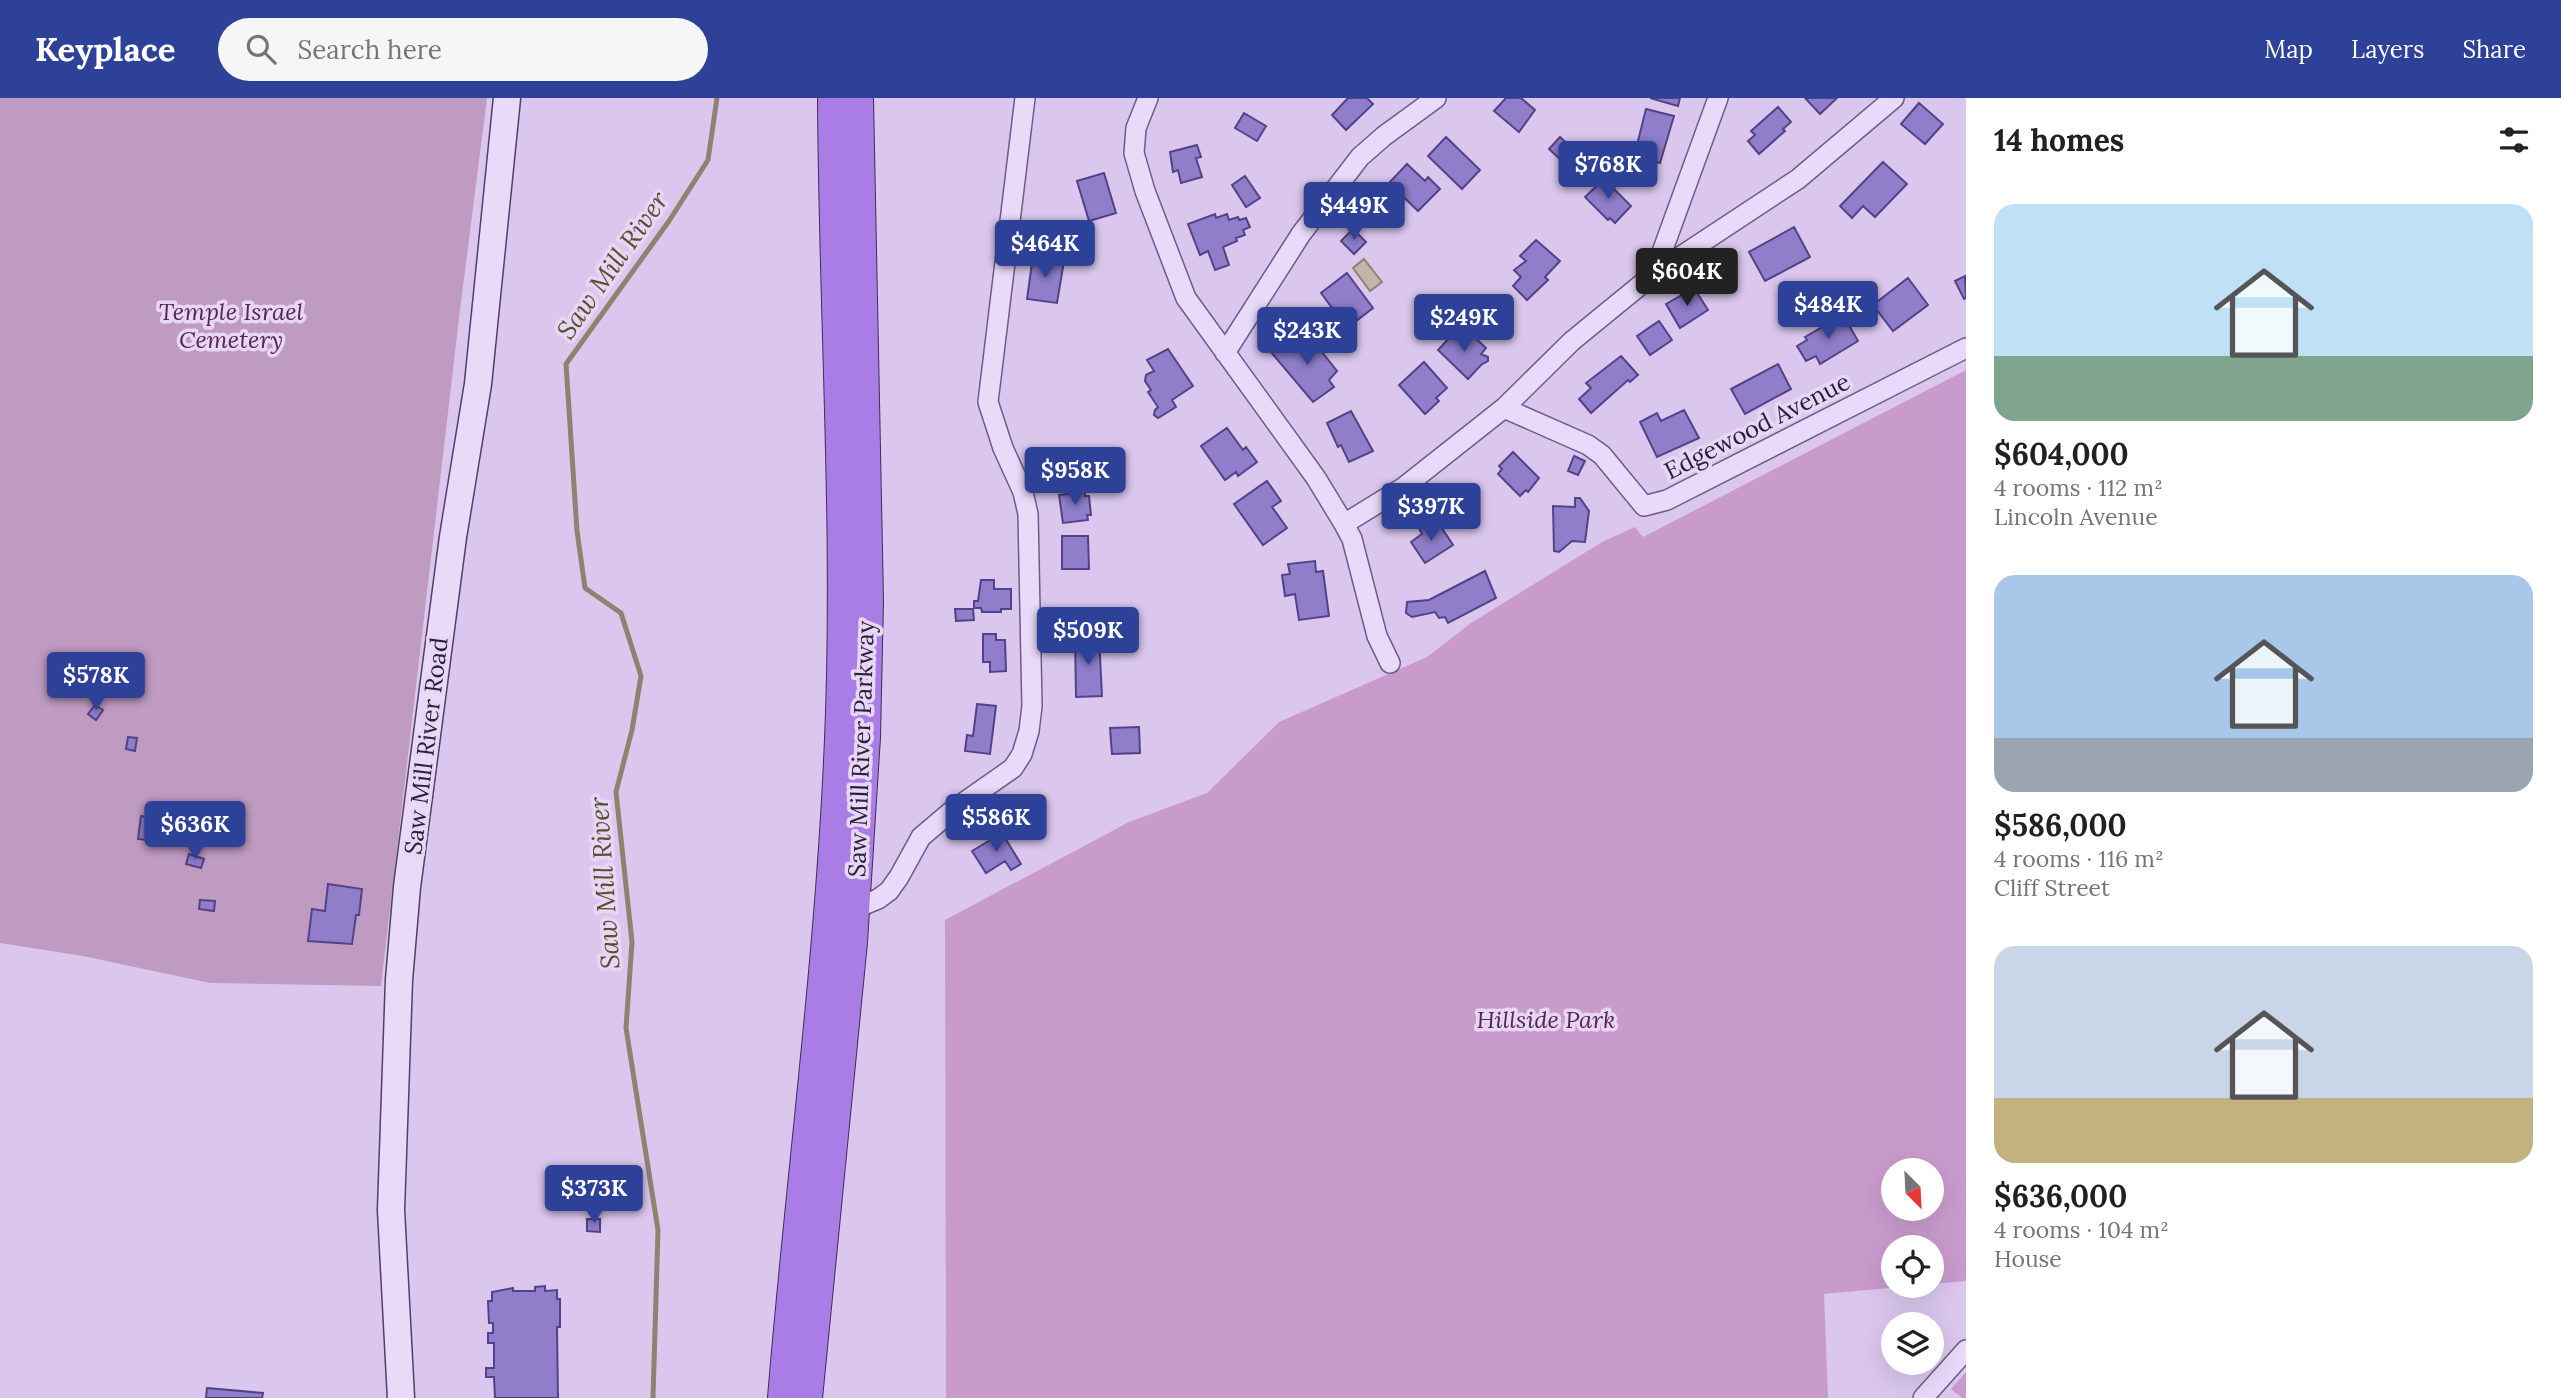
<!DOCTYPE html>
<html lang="en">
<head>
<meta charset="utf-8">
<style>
  body { margin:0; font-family:Lora,serif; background:#f6f6f6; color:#202124; height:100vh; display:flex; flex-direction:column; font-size:26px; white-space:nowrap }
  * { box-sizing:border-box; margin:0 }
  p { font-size:23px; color:#757577 }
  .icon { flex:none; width:38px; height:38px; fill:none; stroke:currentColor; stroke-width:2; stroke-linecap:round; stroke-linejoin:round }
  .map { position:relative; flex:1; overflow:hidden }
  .panel { display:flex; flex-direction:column; background:#fff; width:595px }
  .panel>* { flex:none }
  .needle { width:46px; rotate:156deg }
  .tools { position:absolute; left:1881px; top:1060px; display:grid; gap:14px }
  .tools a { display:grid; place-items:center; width:63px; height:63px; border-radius:50%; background:#fff; box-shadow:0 7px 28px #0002; font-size:35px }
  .price { position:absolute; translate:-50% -60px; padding:0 16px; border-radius:7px; background:#2d4198; color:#fff; font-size:23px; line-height:46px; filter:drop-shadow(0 2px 4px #0008) }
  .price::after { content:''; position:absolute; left:50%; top:42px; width:21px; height:16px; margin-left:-10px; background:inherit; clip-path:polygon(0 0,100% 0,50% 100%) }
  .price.on { background:#222; color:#fff }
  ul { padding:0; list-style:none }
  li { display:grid; align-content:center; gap:14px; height:371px; padding:0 28px }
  li span { display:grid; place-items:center; height:217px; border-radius:21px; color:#555 }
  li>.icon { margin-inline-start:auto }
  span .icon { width:126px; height:126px; fill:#fffc; stroke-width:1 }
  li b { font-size:30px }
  h2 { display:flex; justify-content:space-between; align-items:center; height:84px; padding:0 28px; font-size:30px }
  header { display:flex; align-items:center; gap:42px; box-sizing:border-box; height:98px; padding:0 35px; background:#2d4198; color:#fff }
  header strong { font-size:33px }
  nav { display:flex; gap:38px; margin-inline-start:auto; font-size:24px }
  .search { width:490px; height:63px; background:#f6f6f6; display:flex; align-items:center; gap:18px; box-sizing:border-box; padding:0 24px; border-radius:38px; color:#757577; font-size:26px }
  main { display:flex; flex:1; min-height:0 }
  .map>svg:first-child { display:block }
</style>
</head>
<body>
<header>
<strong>Keyplace</strong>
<div class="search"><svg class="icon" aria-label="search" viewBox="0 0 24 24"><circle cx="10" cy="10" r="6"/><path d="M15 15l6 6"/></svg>Search here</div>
<nav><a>Map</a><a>Layers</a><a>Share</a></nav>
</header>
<main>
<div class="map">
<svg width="1966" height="1300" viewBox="0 0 1966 1300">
  <rect width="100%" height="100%" fill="#dbc7ee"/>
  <path fill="#c99bcc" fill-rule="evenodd" d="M 1966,272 L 1966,1183 L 1932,1186 L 1932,1150 L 1894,1150 L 1894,1188 L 1911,1188 L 1824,1196 L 1828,1300 L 946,1300 L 945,822 L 1129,724 L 1207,695 L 1279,624 L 1427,559 L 1471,525 L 1602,444 L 1635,429 L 1643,439 ZM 1894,1073 L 1932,1073 L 1932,1111 L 1894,1111 Z
    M 1966,1274 L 1966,1300 L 1962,1300 L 1951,1291 Z"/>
  <path fill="#bf9ac1" d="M 0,0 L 487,0 L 459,220 L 381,888 L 210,885 L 83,858 L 0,845 Z"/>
  <path fill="#c2b6a8" stroke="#90826f" stroke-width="2" d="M 1364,161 L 1382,184 L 1370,193 L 1353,170 Z"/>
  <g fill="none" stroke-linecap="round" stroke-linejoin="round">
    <path stroke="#90826f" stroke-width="5" d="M 653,1300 L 658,1132 L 626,930 L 632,844 L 616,694 L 632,632 L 641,578 L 621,515 L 585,490 L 577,433 L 566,266 L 669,123 L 708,62 L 717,0"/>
  </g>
  <path fill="#907ecb" stroke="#524388" stroke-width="2" d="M 1348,0 L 1367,0 L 1373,6 L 1346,32 L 1332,17 Z
    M 1506,0 L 1521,0 L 1535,12 L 1519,34 L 1494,13 Z
    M 1650,0 L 1680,0 L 1678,8 Z
    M 1805,0 L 1837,0 L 1820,16 Z
    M 1919,5 L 1943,26 L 1925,46 L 1901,26 Z
    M 1778,9 L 1791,24 L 1783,31 L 1785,33 L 1759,56 L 1748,43 L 1755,37 L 1751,33 Z
    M 1646,11 L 1674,18 L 1660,65 L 1634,59 Z
    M 1244,15 L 1266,28 L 1257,43 L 1235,30 Z
    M 1446,39 L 1480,72 L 1462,91 L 1428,58 Z
    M 1560,39 L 1574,52 L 1563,64 L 1549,51 Z
    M 1197,47 L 1201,59 L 1196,60 L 1202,79 L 1181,85 L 1178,72 L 1173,74 L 1170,54 Z
    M 1883,64 L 1907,86 L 1875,119 L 1863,108 L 1852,120 L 1840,108 Z
    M 1407,66 L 1425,83 L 1428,79 L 1440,91 L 1418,113 L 1389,85 Z
    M 1104,75 L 1116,115 L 1089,123 L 1077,83 Z
    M 1245,78 L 1260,100 L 1246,109 L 1232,87 Z
    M 1604,81 L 1631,108 L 1615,125 L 1610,120 L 1608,122 L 1585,99 Z
    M 1215,116 L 1216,120 L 1227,116 L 1229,122 L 1238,119 L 1239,122 L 1246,120 L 1250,129 L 1243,132 L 1245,137 L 1236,140 L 1237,143 L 1223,149 L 1229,167 L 1215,172 L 1208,153 L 1200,157 L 1188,126 Z
    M 1794,129 L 1810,159 L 1765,183 L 1749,154 Z
    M 1353,131 L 1366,144 L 1354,156 L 1341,143 Z
    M 1536,142 L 1560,163 L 1545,179 L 1548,182 L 1527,202 L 1513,188 L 1521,179 L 1514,172 L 1526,163 L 1520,158 Z
    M 1033,158 L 1064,163 L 1057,205 L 1027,201 Z
    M 1347,175 L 1373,210 L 1347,230 L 1321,195 Z
    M 1965,178 L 1966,200 L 1964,201 L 1955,183 Z
    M 1908,180 L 1928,207 L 1893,233 L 1873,207 Z
    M 1694,190 L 1708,212 L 1680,230 L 1666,206 Z
    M 1843,217 L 1858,243 L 1820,266 L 1816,258 L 1806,263 L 1797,248 L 1807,242 L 1805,239 Z
    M 1659,223 L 1672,242 L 1650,257 L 1637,238 Z
    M 1455,234 L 1464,242 L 1470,235 L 1486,250 L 1481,256 L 1488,259 L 1488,263 L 1481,267 L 1468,281 L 1438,252 Z
    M 1310,239 L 1337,273 L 1329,282 L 1334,289 L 1313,304 L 1270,253 L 1282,242 L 1292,253 Z
    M 1168,251 L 1193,288 L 1172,302 L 1176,309 L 1158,320 L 1154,317 L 1155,312 L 1158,309 L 1148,294 L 1151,292 L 1145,283 L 1146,277 L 1154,273 L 1147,262 Z
    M 1621,258 L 1638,277 L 1630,284 L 1628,282 L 1591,315 L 1579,301 L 1591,290 L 1586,285 Z
    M 1424,264 L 1447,290 L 1436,300 L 1439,303 L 1425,316 L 1399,287 Z
    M 1778,266 L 1791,291 L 1745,316 L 1731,291 Z
    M 1684,312 L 1699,340 L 1657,359 L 1640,324 L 1657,315 L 1661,323 Z
    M 1351,313 L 1373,353 L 1349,364 L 1341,347 L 1338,349 L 1327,325 Z
    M 1227,330 L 1243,352 L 1246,349 L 1257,364 L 1238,378 L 1236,374 L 1225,382 L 1201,348 Z
    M 1513,354 L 1539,380 L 1528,394 L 1526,392 L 1520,398 L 1498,376 L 1502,371 L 1499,368 Z
    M 1574,358 L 1585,363 L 1578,377 L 1568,373 Z
    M 1267,383 L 1281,403 L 1272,409 L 1287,430 L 1263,447 L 1234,406 Z
    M 1085,394 L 1085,398 L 1089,398 L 1091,417 L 1087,417 L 1088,422 L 1063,425 L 1059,397 Z
    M 1575,400 L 1580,400 L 1589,413 L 1585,444 L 1572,443 L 1559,454 L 1554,453 L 1553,408 L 1575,409 Z
    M 1426,426 L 1430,432 L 1439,426 L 1453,447 L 1425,465 L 1411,444 L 1422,436 L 1419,430 Z
    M 1062,438 L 1088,438 L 1089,471 L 1062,471 Z
    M 1315,463 L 1316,474 L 1323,473 L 1329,518 L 1299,522 L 1295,496 L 1285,498 L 1282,477 L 1290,476 L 1288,466 Z
    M 1485,473 L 1496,500 L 1448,525 L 1445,519 L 1439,520 L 1435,514 L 1412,519 L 1406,515 L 1407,504 L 1429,502 Z
    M 981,482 L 994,482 L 994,491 L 1011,491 L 1011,511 L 1001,511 L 1001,514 L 982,514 L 981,510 L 974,510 L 974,503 L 978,503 Z
    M 955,511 L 973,511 L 974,522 L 956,523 Z
    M 983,536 L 996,536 L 996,542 L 1005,542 L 1006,573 L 990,574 L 990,564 L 983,564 Z
    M 1075,538 L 1099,538 L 1102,598 L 1076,599 Z
    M 977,606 L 996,608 L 990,656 L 965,653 L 967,637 L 973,638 Z
    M 95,607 L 103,612 L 96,622 L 88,616 Z
    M 1139,629 L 1140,655 L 1112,656 L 1110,630 Z
    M 128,639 L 137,640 L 135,653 L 126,651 Z
    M 141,718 L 156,720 L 153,743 L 138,741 Z
    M 1002,735 L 1021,766 L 1011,772 L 1005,763 L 986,775 L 972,753 Z
    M 189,756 L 204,761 L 201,770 L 186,766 Z
    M 328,786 L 362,791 L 359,817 L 356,817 L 352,846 L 308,843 L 312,811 L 325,813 Z
    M 200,802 L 215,803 L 214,813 L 199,811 Z
    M 587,1121 L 600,1121 L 600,1134 L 587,1133 Z
    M 545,1188 L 545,1193 L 557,1192 L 557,1201 L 560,1201 L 560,1229 L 557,1229 L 558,1300 L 495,1300 L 494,1279 L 486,1279 L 486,1270 L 494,1270 L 494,1245 L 488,1245 L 488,1235 L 493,1235 L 493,1225 L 489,1225 L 488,1203 L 492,1203 L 492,1194 L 513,1190 L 513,1193 L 535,1193 L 535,1189 Z
    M 207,1290 L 263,1295 L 262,1300 L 206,1300 Z"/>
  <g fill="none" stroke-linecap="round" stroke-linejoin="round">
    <defs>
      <path id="minor" d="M 1148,0 L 1136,30 L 1134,55 L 1145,93 L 1186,200 L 1316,380 L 1344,426 L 1352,441 L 1377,538 L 1390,565
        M 1654,176 L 1718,0
        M 1225,255 L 1301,136 L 1360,59 L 1384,38 L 1436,0
        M 1504,310 L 1588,347 L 1602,357 L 1644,408 L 1667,402 L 1966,250
        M 1344,426 L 1404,389 L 1504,310 L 1572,243 L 1654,176 L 1798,81 L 1894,0
        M 854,811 L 878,801 L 889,793 L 899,779 L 921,739 L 953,712 L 1013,670 L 1022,656 L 1029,633 L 1032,608 L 1028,416 L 1023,394 L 1003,350 L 988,304 L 1025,0
        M 1923,1300 L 1966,1252"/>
      <path id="secondary" d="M 401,1300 L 391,1112 L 399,882 L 407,789 L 453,439 L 478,286 L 507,0"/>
      <path id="trunk" d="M 784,1300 C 802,1080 832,862 841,641 C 850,428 835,214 834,0
        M 806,1300 L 851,844 L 864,639 L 867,503 L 857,0"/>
    </defs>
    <use href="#minor" stroke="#6c5c8a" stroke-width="22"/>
    <use href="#secondary" stroke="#4e406b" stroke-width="29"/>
    <use href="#trunk" stroke="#3c3058" stroke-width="34"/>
    <use href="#minor" stroke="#eadaf9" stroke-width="19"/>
    <use href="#secondary" stroke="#eadaf9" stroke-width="26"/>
    <use href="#trunk" stroke="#aa7de6" stroke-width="32"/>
  </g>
  <g text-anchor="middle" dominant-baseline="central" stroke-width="7" stroke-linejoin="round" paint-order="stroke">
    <g font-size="24" font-style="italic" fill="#562753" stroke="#e7d7f5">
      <text x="231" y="213">Temple Israel<tspan x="231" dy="28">Cemetery</tspan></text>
      <text x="1546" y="921">Hillside Park</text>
    </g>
    <g font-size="24" fill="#28203a" stroke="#e7d7f5">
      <text transform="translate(1757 328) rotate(-27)">Edgewood Avenue</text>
      <text transform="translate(426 648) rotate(-83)">Saw Mill River Road</text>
      <text transform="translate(861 651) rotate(-88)">Saw Mill River Parkway</text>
    </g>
    <g font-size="26" font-style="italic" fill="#594f30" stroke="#e7d7f5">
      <text transform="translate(612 167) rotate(-55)">Saw Mill River</text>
      <text transform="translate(604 785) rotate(-94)">Saw Mill River</text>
    </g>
  </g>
</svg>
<div class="tools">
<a><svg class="needle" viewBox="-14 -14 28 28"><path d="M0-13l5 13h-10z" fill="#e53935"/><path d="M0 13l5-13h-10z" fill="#757577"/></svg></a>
<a><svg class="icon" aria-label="locate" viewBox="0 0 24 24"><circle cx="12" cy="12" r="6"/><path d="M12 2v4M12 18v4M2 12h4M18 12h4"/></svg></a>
<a><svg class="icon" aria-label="layers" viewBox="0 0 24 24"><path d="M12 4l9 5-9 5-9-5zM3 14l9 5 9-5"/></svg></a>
</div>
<b class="price" style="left:1608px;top:103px">$768K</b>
<b class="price" style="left:1354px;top:144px">$449K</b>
<b class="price" style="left:1045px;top:182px">$464K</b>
<b class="price on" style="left:1687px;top:210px">$604K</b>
<b class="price" style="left:1828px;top:243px">$484K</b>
<b class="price" style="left:1464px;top:256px">$249K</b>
<b class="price" style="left:1307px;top:269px">$243K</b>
<b class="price" style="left:1075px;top:409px">$958K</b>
<b class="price" style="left:1431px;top:445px">$397K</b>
<b class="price" style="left:1088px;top:569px">$509K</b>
<b class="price" style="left:96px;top:614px">$578K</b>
<b class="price" style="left:996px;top:756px">$586K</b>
<b class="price" style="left:195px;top:763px">$636K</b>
<b class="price" style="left:594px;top:1127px">$373K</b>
</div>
<section class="panel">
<h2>14 homes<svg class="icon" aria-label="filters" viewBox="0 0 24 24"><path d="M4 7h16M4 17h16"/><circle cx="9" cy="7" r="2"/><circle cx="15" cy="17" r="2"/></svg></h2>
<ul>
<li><span style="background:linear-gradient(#bfe0f5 70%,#7fa58c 0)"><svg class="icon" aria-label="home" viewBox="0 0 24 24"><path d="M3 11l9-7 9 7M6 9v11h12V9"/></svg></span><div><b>$604,000</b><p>4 rooms · 112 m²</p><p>Lincoln Avenue</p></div></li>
<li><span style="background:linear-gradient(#a9c7e8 75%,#9aa5b1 0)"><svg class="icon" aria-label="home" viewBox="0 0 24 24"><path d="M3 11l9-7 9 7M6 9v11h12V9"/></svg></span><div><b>$586,000</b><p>4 rooms · 116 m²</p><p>Cliff Street</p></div></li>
<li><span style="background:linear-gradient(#c9d6e8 70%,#c2b280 0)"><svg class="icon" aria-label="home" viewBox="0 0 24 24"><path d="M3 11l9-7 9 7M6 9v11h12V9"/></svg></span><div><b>$636,000</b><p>4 rooms · 104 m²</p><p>House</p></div></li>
</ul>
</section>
</main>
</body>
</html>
